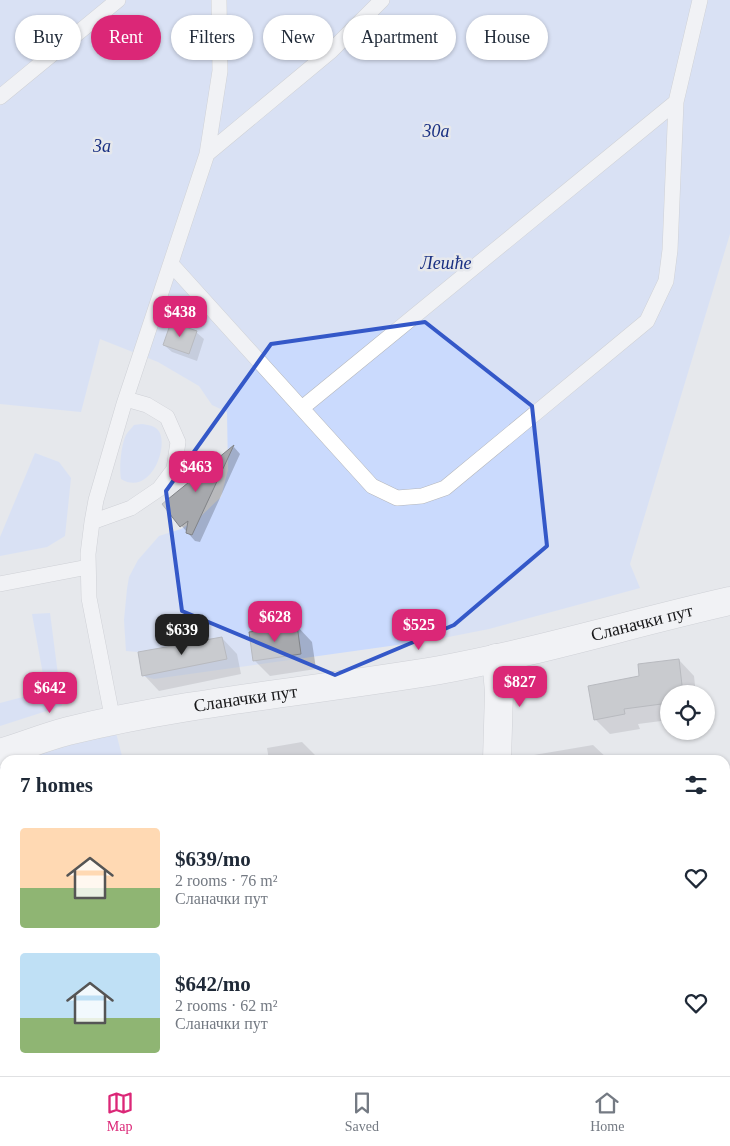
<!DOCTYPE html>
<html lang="en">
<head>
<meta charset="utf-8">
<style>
  body { margin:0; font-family:Georgia,serif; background:#f2f2f3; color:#1f2937; height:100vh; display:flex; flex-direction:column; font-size:19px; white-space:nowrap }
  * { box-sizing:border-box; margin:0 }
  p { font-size:16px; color:#747a83 }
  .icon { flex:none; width:28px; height:28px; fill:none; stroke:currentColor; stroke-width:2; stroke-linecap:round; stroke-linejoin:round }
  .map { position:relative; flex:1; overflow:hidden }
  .panel { position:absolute; left:0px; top:755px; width:730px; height:321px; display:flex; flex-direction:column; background:#fff; border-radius:15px 15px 0 0; box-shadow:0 1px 4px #0004 }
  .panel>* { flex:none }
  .top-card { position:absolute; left:15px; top:15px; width:700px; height:45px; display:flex; gap:10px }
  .buttons { position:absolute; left:660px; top:685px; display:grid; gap:10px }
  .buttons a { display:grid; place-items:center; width:55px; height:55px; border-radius:50%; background:#fff; box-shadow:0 1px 4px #0004; font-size:25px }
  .price { position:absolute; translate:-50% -42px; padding:0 11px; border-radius:10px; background:#db2777; color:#fff; font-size:16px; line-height:32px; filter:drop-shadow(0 1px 2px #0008) }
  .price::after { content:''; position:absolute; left:50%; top:30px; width:15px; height:11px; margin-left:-8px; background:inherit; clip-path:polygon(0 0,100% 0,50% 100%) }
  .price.selected { background:#222; color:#fff }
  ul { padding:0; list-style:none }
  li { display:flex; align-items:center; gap:15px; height:125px; padding:0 20px }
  li span { display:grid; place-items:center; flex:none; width:140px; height:100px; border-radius:5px; color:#555 }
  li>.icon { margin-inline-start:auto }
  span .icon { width:60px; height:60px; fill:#fffc; stroke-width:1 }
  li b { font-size:21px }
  h2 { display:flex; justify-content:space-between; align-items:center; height:60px; padding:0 20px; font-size:21px }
  .tag { padding:0 18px; border-radius:22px; background:#fff; box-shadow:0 1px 4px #0004; font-size:18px; line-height:45px }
  .tag.selected { background:#db2777; color:#fff }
  .tabs { display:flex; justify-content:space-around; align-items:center; height:70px; border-top:1px solid #e0e1e3; background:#fff; font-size:14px; color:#747a83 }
  .tabs a { display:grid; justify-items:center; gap:2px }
  .tabs .selected { color:#db2777 }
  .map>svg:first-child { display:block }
</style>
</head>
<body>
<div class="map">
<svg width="730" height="1076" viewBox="0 0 730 1076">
  <rect width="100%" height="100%" fill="#e6e8ec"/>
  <path fill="#cadafd" d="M 0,0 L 730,0 L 730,234 L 630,564 L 640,588 L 489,629 L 433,640 L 154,679 L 142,676 L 138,652 L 126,651 L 124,620 L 127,589 L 129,577 L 138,560 L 159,536 L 181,529 L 200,517 L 221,497 L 228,470 L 227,412 L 212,405 L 199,386 L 158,362 L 100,339 L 81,412 L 0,404 Z
    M 142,424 C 147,425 153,425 157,429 C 171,441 152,498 121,479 C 119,468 121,445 126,435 C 128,431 132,428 134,425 Z
    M 35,453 L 59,462 L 71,478 L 65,536 L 47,547 L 0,556 L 0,537 Z
    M 50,613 L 62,706 L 0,726 L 0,703 L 46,691 L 32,614 Z
    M 113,721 L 123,760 L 5,760 L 5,1071 L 201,1071 L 203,1076 L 0,1076 L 0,753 Z"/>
  <path fill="#0003" d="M 196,332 L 204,339 L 197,361 L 172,352 L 164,345 Z
    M 234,447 L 240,454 L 200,542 L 195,541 L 163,505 Z
    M 297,626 L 312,642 L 316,669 L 270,676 L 254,660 Z
    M 222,638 L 237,654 L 241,674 L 159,691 L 144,675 Z
    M 679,660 L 694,676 L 696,694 L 669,694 L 669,720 L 638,724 L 640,729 L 610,734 L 595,719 L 641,677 Z
    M 302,742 L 317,757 L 318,760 L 269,760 L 267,748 Z
    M 593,745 L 609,760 L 535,760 L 534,755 Z
    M 725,860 L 730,860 L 730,930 L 725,930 Z
    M 725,987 L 730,993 L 730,1074 L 705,1074 L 702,1071 L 725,1071 Z
    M 398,1071 L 494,1071 L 495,1076 L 398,1076 Z"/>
  <path fill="#a6a8ac" stroke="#818387" d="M 171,322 L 197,331 L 189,354 L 163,345 Z
    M 234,445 L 192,535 L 186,533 L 188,521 L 180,527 L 162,504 L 194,478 L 196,461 L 212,463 Z
    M 297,625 L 301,654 L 253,661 L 249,632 Z
    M 222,637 L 227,659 L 142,676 L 138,652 Z
    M 679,659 L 683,694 L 669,694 L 669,703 L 624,709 L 625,714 L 594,720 L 588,686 L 639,676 L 638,664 Z"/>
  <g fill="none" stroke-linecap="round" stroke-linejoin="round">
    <defs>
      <path id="service" d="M 0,97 L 118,0
        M 207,154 L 331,51 L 382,0
        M 172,265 L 372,486 L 397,498 L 422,496 L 445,488 L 647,321 L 666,281 L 670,250 L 676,102 L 700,0
        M 302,408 L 676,102
        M 92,522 L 131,508 L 159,489 L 174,469 L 178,442 L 167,417 L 147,405 L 126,399
        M 0,584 L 88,567
        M 113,721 L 89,598 L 88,554 L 92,522 L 96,500 L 124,404 L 207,154 L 220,71 L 219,0"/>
      <path id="minor" d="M 496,658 L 499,692 L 497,760
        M 522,1071 L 522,1076"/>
      <g id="tertiary">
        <path id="s1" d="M 0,753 C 23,746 45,737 68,731 C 190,701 316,691 440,670 C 538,652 633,623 730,601"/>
      </g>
    </defs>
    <use href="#service" stroke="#b5b7bb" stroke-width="16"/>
    <use href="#minor" stroke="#b5b7bb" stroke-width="29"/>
    <use href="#tertiary" stroke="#b5b7bb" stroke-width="29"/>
    <use href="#service" stroke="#fff" stroke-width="15"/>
    <use href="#minor" stroke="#fff" stroke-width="28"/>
    <use href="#tertiary" stroke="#fff" stroke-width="28"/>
  </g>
  <path d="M0 0H730V1076H0ZM 425,322 L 532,406 L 547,546 L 454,625 L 335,675 L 182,611 L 166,491 L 271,344 Z" fill="#e6e8ec" fill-opacity=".55" fill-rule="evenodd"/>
  <path fill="none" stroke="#3458c8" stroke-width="4" stroke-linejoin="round" d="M 425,322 L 532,406 L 547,546 L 454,625 L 335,675 L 182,611 L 166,491 L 271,344 Z"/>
  <g text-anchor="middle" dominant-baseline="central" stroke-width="5" stroke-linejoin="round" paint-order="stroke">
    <g font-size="18" font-style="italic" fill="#182f82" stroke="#e6e8ec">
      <text x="436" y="131">30a</text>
      <text x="102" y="146">3a</text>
      <text x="446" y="263">Лешће</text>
    </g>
    <g font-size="18" fill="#171719" stroke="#e6e8ec">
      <text stroke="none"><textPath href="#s1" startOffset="656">Сланачки пут</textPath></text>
      <text stroke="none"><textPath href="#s1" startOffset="252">Сланачки пут</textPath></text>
    </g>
  </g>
</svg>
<div class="buttons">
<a><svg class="icon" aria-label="locate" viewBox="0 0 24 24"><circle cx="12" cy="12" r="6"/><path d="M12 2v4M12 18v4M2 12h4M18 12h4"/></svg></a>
</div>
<b class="price" style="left:180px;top:338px">$438</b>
<b class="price" style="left:196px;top:493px">$463</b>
<b class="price" style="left:275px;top:643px">$628</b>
<b class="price" style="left:419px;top:651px">$525</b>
<b class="price selected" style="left:182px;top:656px">$639</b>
<b class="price" style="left:520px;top:708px">$827</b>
<b class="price" style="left:50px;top:714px">$642</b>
<div class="top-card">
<a class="tag">Buy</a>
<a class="tag selected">Rent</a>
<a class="tag">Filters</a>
<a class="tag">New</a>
<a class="tag">Apartment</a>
<a class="tag">House</a>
</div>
<section class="panel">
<h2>7 homes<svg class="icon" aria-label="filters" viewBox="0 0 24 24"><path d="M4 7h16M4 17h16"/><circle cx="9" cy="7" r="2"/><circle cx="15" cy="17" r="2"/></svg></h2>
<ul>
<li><span style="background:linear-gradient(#ffd9b3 60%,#8fb573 0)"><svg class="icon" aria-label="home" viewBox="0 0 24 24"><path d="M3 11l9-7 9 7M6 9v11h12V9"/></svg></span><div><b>$639/mo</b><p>2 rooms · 76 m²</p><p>Сланачки пут</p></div><svg class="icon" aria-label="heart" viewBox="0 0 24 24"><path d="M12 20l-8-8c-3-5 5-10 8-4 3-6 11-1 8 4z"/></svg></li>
<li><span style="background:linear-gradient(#bfe0f5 65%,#8fb573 0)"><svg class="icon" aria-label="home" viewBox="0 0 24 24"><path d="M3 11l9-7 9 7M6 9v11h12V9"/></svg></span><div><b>$642/mo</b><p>2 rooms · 62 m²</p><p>Сланачки пут</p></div><svg class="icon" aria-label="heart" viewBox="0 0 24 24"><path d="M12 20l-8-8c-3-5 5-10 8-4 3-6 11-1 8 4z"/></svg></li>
</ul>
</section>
</div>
<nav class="tabs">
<a class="selected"><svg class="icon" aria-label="map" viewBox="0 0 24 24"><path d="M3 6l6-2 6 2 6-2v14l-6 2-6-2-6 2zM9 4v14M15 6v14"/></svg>Map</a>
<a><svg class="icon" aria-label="saved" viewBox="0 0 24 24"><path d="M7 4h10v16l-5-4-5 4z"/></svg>Saved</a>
<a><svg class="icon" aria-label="home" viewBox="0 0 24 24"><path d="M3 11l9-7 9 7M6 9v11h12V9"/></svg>Home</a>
</nav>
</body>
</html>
